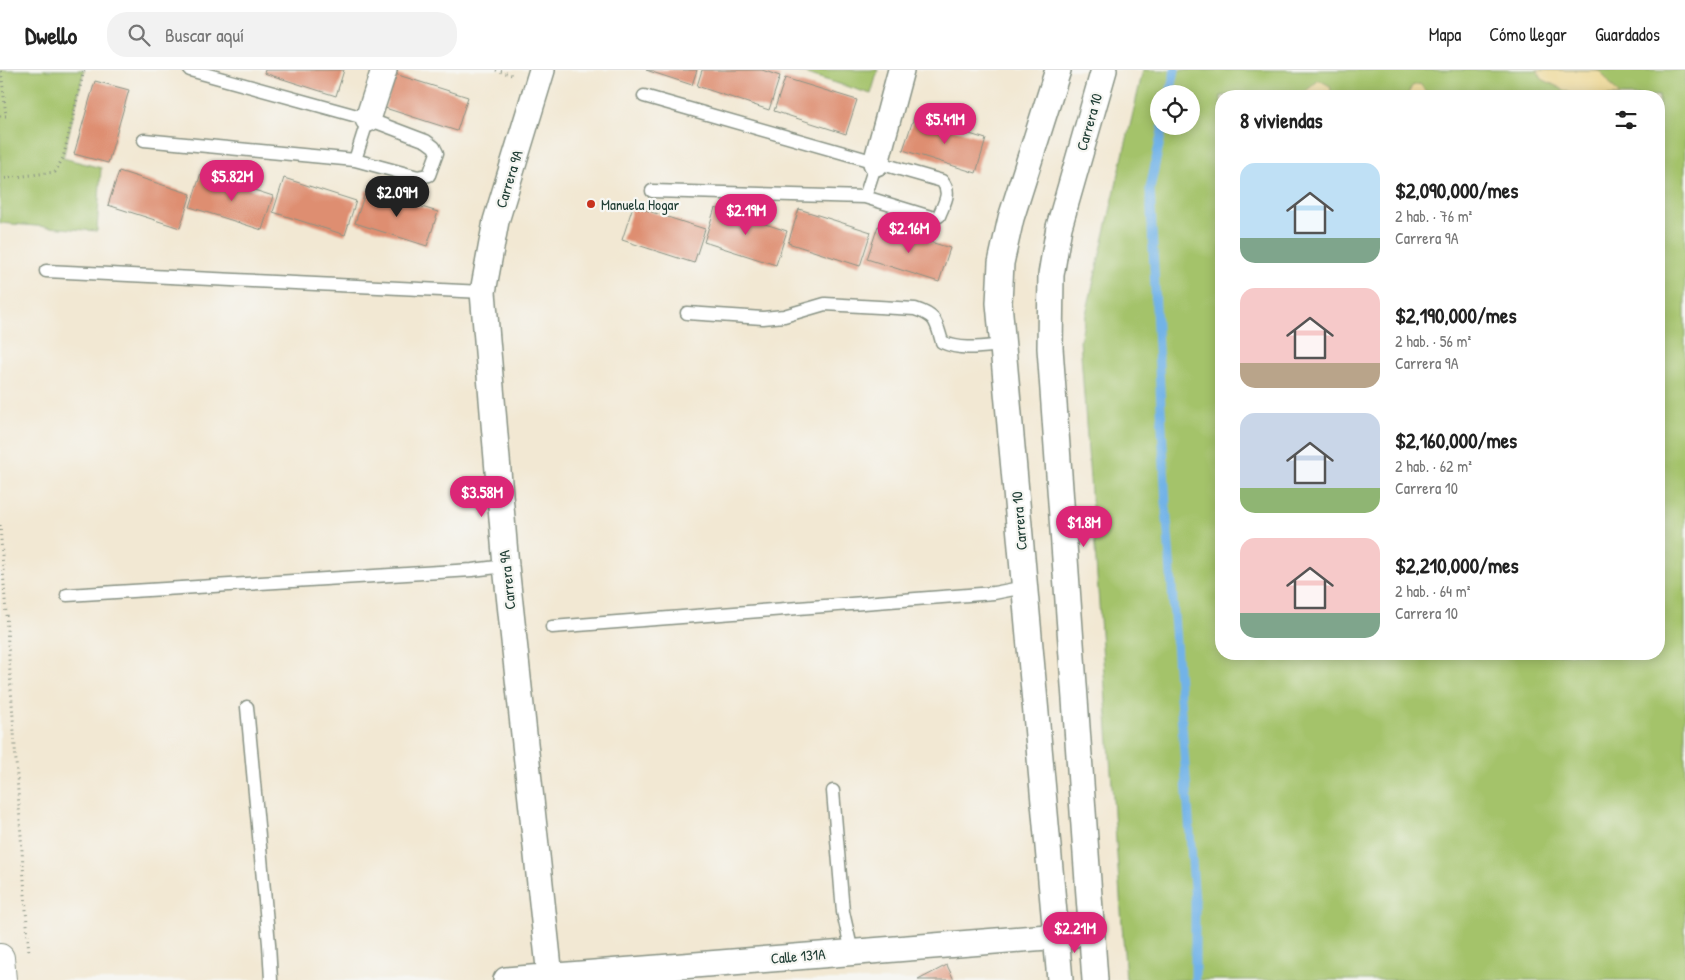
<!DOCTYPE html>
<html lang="es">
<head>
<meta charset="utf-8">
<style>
  body { margin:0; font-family:"Patrick Hand",sans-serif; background:#f2f2f2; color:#222; height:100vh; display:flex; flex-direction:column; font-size:19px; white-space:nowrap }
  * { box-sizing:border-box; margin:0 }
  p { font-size:16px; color:#767676 }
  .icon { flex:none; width:28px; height:28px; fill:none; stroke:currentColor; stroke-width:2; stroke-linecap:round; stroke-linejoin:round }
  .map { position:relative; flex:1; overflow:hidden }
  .side { position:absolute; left:1215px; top:20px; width:450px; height:570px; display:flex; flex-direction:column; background:#fff; border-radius:20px; box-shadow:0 2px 12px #0003 }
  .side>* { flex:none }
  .tools { position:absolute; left:1150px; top:15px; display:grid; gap:10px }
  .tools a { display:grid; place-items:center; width:50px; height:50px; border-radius:50%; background:#fff; box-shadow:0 2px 12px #0003; font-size:25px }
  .price { position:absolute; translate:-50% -42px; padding:0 11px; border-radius:18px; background:#db2777; color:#fff; font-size:16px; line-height:32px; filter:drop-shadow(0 1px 2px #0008) }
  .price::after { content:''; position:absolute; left:50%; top:30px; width:15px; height:11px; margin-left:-8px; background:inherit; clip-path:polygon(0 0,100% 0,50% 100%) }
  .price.selected { background:#222; color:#fff }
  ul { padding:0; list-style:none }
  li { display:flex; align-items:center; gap:15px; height:125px; padding:0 25px }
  li span { display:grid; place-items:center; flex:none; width:140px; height:100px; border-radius:15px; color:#555 }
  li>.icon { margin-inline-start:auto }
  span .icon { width:60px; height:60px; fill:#fffc; stroke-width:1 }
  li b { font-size:21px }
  h2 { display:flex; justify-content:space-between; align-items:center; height:60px; padding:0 25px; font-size:21px }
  header { display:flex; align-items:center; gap:30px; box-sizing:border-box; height:70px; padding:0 25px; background:#fff; border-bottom:1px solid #e0e0e0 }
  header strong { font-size:24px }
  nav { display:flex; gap:28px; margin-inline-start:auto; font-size:18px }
  .search { width:350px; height:45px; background:#f2f2f2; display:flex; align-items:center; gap:12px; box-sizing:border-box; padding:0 18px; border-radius:20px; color:#767676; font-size:19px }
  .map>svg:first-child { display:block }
</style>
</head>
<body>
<header>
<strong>Dwello</strong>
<div class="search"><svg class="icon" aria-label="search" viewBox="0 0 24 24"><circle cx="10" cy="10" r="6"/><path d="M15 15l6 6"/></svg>Buscar aquí</div>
<nav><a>Mapa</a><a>Cómo llegar</a><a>Guardados</a></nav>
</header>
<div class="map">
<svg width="1685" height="910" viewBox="0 0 1685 910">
  <rect width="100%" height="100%" fill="#f6f6f2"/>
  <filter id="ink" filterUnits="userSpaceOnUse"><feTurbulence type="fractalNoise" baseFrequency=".02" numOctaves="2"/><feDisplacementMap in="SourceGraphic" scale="10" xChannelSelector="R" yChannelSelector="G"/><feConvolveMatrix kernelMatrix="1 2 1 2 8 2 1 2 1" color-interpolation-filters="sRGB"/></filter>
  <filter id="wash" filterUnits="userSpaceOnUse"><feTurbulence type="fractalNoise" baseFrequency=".0096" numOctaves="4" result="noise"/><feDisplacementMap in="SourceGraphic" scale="20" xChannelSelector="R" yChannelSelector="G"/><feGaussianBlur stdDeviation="1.12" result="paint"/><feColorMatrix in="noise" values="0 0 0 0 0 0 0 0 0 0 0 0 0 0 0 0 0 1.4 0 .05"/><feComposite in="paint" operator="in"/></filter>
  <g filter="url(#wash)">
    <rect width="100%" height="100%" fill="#f2e8d3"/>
    <path fill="#a4c36b" stroke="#628050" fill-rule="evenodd" d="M 0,0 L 84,0 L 63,88 L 101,98 L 97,161 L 0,153 Z
      M 794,0 L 878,0 L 871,24 Z
      M 1143,0 L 1685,0 L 1685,910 L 1126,910 L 1080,270 ZM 1159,24 L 1191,24 L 1191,56 L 1159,56 ZM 1221,26 L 1659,26 L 1659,584 L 1221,584 Z"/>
    <path fill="#eeda9e" stroke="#868c69" d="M 1537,0 L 1594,0 L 1601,2 L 1620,26 L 1576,26 L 1542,9 Z
      M 1319,10 L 1330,16 L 1332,26 L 1300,26 Z
      M 1420,14 L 1427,23 L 1427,26 L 1407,26 L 1412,16 Z"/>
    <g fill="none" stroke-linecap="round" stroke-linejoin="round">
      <path stroke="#72b3e7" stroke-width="9" d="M 1170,24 L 1175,0
        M 1163,56 L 1150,119 L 1166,436 L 1195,832 L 1195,910"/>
    </g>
    <g id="blocks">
      <path fill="#de8e71" d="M 265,0 L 344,0 L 336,26 L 264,3 Z
        M 646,0 L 697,0 L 692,15 Z
        M 702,0 L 762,0 L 780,6 L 769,40 L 697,16 Z
        M 395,4 L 468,27 L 457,61 L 385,38 Z
        M 785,8 L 857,30 L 846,64 L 774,41 Z
        M 95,11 L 129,20 L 108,93 L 74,84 Z
        M 914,47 L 986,69 L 976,103 L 903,80 Z
        M 119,101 L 191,124 L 180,158 L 108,135 Z
        M 201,103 L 273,126 L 262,160 L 190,137 Z
        M 284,108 L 356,131 L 345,165 L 273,142 Z
        M 366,120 L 438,142 L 427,176 L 355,153 Z
        M 633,136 L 705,159 L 694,193 L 622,170 Z
        M 715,138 L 787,161 L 776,195 L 704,172 Z
        M 799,139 L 871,162 L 860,196 L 788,173 Z
        M 878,156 L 950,178 L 939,212 L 867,189 Z
        M 947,895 L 954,910 L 918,910 Z"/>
    </g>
  </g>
  <g filter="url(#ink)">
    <use href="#blocks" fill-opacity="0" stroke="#889284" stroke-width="1"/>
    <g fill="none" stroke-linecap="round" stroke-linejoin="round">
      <defs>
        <path id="service" d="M 190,0 L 368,49 L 426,71 L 434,77 L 437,83 L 429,105 L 418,107 L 355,90
          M 644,26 L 942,111 C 952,123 944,133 939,146 L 934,148 L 865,127
          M 144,70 L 355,90 L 368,49
          M 652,121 L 865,127 L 876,93
          M 46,201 L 483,222
          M 687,243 L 763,248 L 784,246 L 825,234 L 915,239 C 937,246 936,252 942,272 C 962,281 982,277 1002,275
          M 67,525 L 472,500 L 506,496
          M 552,557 L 994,523 L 1025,517
          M 247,637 L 269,874 L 271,910
          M 833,721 L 843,842 L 852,882"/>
        <path id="minor" d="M 542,0 L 496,151 L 483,222 L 506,496 L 550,907
          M 1058,0 L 1011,148 L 1001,193 L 999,233 L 1060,910
          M 368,49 L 384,0
          M 876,93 L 901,0
          M 506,910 L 1072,865
          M 1095,910 L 1050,278 L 1051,205 L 1059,157 L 1104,0"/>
        <path id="primary" d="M 0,888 L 2,910"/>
      </defs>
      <use href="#service" stroke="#889284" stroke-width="15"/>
      <use href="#minor" stroke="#889284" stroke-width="28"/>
      <use href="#primary" stroke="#889284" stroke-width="30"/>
      <path stroke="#889284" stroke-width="3" stroke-dasharray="1 4" stroke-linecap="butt" d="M 496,0 L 512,5
        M 0,46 L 6,46 L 1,0
        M 0,109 L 55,102 L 63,88 L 84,0
        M 0,455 L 29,884"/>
      <use href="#service" stroke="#fff" stroke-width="12"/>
      <use href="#minor" stroke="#fff" stroke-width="25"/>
      <use href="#primary" stroke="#fff" stroke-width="28"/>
    </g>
  </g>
  <circle fill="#c8321e" stroke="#f6f6f2" stroke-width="2" cx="591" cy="134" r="5"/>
  <g text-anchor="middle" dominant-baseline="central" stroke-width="4.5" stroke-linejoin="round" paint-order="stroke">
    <g font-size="15" fill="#1f3d34" stroke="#f6f6f2">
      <text transform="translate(1089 52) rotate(-74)">Carrera 10</text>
      <text transform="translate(509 109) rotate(-73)">Carrera 9A</text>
      <text transform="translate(1019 451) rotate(-95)">Carrera 10</text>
      <text transform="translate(507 510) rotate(-96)">Carrera 9A</text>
      <text transform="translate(798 886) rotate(-5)">Calle 131A</text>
    </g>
    <g font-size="15" fill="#1f3d34" stroke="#f6f6f2" text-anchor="start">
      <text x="601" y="134">Manuela Hogar</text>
    </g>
  </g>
</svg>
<div class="tools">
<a><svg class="icon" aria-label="locate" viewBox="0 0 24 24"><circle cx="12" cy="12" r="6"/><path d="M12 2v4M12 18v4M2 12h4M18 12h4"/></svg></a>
</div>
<b class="price" style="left:945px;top:75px">$5.41M</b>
<b class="price" style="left:232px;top:132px">$5.82M</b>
<b class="price selected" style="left:397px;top:148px">$2.09M</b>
<b class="price" style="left:746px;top:166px">$2.19M</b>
<b class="price" style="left:909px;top:184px">$2.16M</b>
<b class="price" style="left:482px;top:448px">$3.58M</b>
<b class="price" style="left:1084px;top:478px">$1.8M</b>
<b class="price" style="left:1075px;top:884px">$2.21M</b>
<section class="side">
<h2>8 viviendas<svg class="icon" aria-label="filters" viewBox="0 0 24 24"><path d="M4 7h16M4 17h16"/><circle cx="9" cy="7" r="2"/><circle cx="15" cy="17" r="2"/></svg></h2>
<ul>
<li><span style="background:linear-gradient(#bfe0f5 75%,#7fa58c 0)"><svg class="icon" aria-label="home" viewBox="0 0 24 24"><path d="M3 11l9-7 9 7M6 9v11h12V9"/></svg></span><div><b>$2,090,000/mes</b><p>2 hab. · 76 m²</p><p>Carrera 9A</p></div></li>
<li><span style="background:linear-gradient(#f6c9c9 75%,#b9a48a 0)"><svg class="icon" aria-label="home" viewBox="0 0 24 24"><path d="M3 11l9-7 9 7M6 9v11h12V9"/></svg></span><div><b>$2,190,000/mes</b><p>2 hab. · 56 m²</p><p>Carrera 9A</p></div></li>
<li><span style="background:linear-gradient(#c9d6e8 75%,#8fb573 0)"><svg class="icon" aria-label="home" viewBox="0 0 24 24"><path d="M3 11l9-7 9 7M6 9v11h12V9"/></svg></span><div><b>$2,160,000/mes</b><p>2 hab. · 62 m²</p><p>Carrera 10</p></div></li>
<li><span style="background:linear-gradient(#f6c9c9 75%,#7fa58c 0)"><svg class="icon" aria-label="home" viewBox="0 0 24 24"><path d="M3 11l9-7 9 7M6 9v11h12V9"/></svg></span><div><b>$2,210,000/mes</b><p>2 hab. · 64 m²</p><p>Carrera 10</p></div></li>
</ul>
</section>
</div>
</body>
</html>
